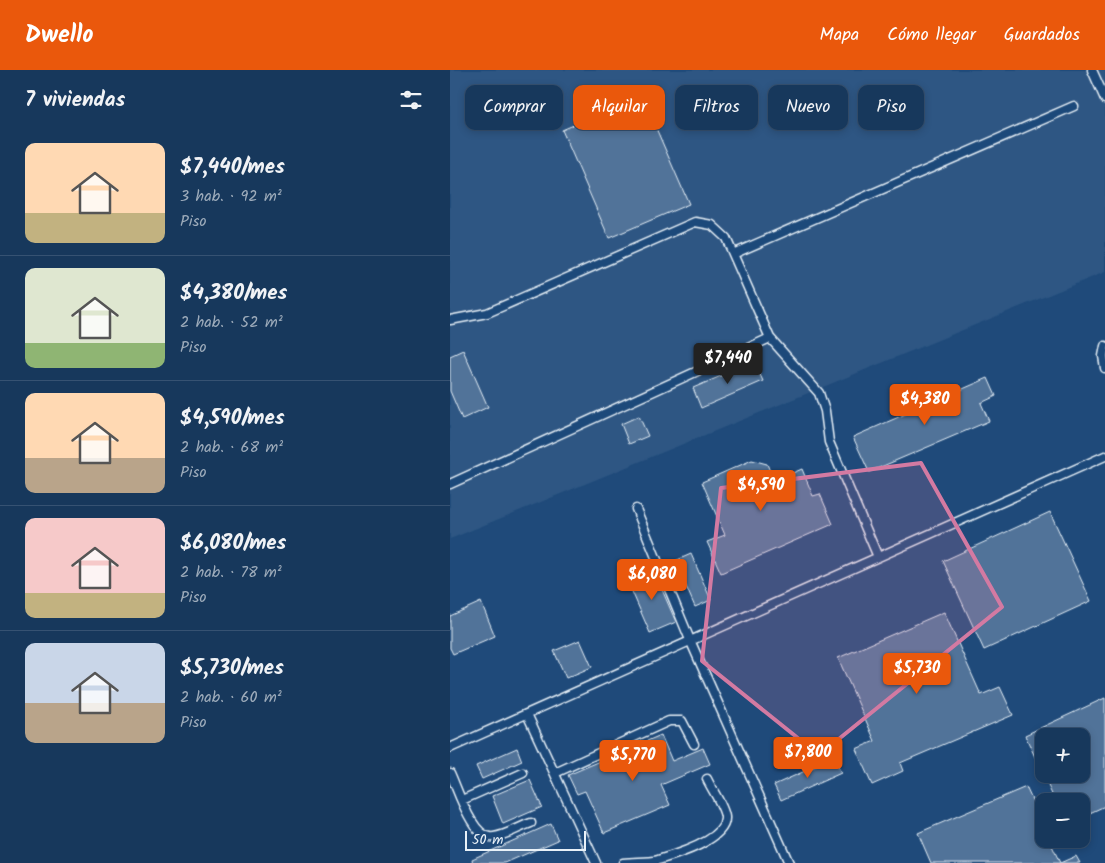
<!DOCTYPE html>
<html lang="es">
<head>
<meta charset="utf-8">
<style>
  body { margin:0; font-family:Kalam,sans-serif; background:#203f62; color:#f1f3f6; height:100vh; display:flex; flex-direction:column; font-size:19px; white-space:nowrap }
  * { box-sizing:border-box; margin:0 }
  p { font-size:16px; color:#9eacbb }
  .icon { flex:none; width:28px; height:28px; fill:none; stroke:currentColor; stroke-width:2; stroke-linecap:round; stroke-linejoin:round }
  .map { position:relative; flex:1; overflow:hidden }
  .drawer { display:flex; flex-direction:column; background:#17385c; width:450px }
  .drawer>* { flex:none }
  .guide { position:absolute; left:15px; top:15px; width:475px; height:45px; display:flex; gap:10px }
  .tools { position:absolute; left:585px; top:658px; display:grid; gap:10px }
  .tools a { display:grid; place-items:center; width:55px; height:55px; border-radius:10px; background:#17385c; box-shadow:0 2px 8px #0003,0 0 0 1px #365272; font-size:25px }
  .scale { position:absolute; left:15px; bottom:12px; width:121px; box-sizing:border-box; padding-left:5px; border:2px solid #e8f1f8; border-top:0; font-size:14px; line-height:18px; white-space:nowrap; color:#e8f1f8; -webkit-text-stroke:4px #1f4a7a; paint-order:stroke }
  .price { position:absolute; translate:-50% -42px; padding:0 11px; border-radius:5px; background:#ea580c; color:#fff; font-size:16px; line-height:32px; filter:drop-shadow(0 1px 2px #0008) }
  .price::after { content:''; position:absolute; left:50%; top:30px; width:15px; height:11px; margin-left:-8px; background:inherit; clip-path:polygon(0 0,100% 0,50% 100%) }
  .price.on { background:#222; color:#fff }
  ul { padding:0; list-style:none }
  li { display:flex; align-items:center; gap:15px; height:125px; padding:0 25px }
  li+li { border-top:1px solid #365272 }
  li span { display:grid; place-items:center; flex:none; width:140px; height:100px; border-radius:10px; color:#555 }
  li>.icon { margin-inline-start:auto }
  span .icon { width:60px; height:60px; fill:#fffc; stroke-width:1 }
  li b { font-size:21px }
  h2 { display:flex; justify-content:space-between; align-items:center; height:60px; padding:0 25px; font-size:21px }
  .chip { padding:0 18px; border-radius:10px; background:#17385c; box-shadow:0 2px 8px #0003,0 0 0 1px #365272; font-size:18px; line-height:45px }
  .chip.on { background:#ea580c; color:#fff }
  header { display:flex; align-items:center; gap:30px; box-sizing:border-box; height:70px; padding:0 25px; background:#ea580c; color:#fff }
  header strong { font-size:24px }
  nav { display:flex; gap:28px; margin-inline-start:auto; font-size:18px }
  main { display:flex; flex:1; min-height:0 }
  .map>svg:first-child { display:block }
</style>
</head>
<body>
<header>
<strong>Dwello</strong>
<nav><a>Mapa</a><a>Cómo llegar</a><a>Guardados</a></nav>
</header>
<main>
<section class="drawer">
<h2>7 viviendas<svg class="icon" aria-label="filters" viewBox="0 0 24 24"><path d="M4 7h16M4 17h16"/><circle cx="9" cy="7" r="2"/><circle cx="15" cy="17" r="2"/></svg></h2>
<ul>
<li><span style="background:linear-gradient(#ffd9b3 70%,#c2b280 0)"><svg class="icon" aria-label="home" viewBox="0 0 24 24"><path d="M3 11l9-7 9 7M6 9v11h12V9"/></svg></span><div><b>$7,440/mes</b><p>3 hab. · 92 m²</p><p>Piso</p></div></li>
<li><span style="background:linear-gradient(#dfe7d0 75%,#8fb573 0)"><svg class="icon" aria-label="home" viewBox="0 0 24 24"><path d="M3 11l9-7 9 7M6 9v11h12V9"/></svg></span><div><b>$4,380/mes</b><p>2 hab. · 52 m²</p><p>Piso</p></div></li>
<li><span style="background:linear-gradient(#ffd9b3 65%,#b9a48a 0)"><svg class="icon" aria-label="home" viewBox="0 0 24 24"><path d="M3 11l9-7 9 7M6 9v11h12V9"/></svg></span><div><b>$4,590/mes</b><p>2 hab. · 68 m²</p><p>Piso</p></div></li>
<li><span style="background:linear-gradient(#f6c9c9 75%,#c2b280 0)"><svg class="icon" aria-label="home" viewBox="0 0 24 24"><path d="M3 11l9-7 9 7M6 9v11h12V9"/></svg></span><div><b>$6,080/mes</b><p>2 hab. · 78 m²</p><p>Piso</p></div></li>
<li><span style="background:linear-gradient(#c9d6e8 60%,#b9a48a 0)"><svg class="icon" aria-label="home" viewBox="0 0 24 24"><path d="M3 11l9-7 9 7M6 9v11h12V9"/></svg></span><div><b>$5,730/mes</b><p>2 hab. · 60 m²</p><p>Piso</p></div></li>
</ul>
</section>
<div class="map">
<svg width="655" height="793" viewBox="0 0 655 793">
  <rect width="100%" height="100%" fill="#1f4a7a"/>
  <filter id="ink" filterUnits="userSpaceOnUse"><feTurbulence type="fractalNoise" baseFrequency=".02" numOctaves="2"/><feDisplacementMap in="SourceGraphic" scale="10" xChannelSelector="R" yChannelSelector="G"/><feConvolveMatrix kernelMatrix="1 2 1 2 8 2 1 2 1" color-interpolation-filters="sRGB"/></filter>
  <g filter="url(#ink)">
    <path fill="#2e5683" d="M 0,0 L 655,0 L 655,202 L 0,469 Z"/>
    <path fill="#517399" stroke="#e8f1f8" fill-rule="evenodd" d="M 192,26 L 239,134 L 159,168 L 112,60 Z
      M 13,280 L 38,337 L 12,349 L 0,321 L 0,286 Z
      M 304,292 L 313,311 L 251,338 L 243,318 Z
      M 538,308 L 546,326 L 531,333 L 539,351 L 419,402 L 403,367 Z
      M 189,346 L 198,366 L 179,374 L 171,354 Z
      M 302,390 L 317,394 L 324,411 L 352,399 L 363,426 L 370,424 L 383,454 L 271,503 L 257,472 L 275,465 L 252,412 Z
      M 600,442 L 641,531 L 534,580 L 493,491 Z
      M 241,484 L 261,530 L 245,537 L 225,491 Z
      M 203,499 L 226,552 L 200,563 L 177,510 Z
      M 31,532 L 45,566 L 3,584 L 0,578 L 0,546 Z
      M 494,542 L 531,625 L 550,617 L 563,645 L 450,693 L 453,701 L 422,715 L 406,679 L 425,671 L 388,588 Z
      M 130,570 L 142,597 L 116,608 L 104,581 Z
      M 655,628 L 655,736 L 631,747 L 631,731 L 605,731 L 575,665 ZM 594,666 L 631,666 L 631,704 L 594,704 Z
      M 211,665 L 222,691 L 253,678 L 260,694 L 211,715 L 220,735 L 154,763 L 135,721 L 127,724 L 118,705 Z
      M 67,678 L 72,691 L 32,709 L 26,696 Z
      M 384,688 L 391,703 L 331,730 L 324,715 Z
      M 80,710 L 92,737 L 53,754 L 42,726 Z
      M 576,717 L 594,756 L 594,769 L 599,769 L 610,793 L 626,786 L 630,793 L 481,793 L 468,763 Z
      M 101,754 L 108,770 L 55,793 L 23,793 L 22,789 Z"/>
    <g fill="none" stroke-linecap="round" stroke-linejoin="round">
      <defs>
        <path id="lane" d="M 642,0 L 655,29
          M 283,184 L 624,36
          M 0,250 L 37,243 L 245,152 L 262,155 L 276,168 L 320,268 L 369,323 L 375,341 L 379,372 L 428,487
          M 655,276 L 653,286 L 655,298
          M 0,414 L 320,268
          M 186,439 L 240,570 L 339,793
          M 77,644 L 146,793
          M 0,678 L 655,386
          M 0,703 C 8,720 23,771 44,767 C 57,765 69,757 81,753
          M 105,703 L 219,651 L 232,651 L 244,674
          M 12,730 L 73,703
          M 173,793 C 185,791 197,793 208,790 C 225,785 277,770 275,747 C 274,736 262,720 257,709"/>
      </defs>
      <use href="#lane" stroke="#e8f1f8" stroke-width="11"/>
      <use href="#lane" stroke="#1f4a7a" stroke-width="8"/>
    </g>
  </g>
  <path fill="#d37aa2" fill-opacity="0.2" stroke="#d37aa2" stroke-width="4" stroke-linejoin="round" d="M 471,393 L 552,537 L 369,685 L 252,591 L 271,418 Z"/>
</svg>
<div class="tools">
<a>+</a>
<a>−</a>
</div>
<div class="scale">50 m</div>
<b class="price on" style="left:278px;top:315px">$7,440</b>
<b class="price" style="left:475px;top:356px">$4,380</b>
<b class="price" style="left:311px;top:442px">$4,590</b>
<b class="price" style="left:202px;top:531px">$6,080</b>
<b class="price" style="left:467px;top:625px">$5,730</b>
<b class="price" style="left:358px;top:709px">$7,800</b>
<b class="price" style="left:183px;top:712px">$5,770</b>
<div class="guide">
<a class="chip">Comprar</a>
<a class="chip on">Alquilar</a>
<a class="chip">Filtros</a>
<a class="chip">Nuevo</a>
<a class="chip">Piso</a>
</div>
</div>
</main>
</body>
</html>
